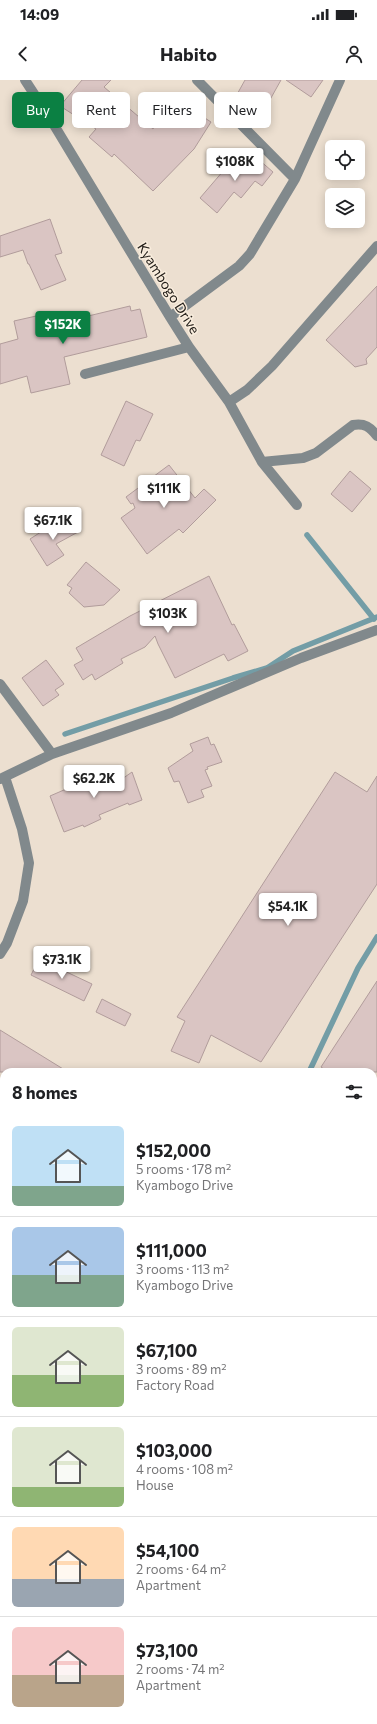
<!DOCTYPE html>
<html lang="en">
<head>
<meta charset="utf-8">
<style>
  body { margin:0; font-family:Commissioner,sans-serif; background:#f2f2f2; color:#202124; height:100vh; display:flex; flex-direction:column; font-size:15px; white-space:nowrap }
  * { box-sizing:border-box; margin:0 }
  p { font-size:13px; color:#757577 }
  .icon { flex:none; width:22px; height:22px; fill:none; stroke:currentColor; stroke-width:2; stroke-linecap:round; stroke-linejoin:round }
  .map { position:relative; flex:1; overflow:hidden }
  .sheet { position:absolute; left:0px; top:988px; width:377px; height:656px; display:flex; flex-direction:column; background:#fff; border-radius:12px 12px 0 0; box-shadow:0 2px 10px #0003 }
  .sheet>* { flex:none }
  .hud { position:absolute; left:12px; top:12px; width:353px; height:36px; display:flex; gap:8px }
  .fabs { position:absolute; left:325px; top:60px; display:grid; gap:8px }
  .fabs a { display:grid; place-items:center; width:40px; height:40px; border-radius:6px; background:#fff; box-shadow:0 2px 10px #0003; font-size:20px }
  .price { position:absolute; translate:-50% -34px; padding:0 9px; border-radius:4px; background:#fff; color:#222; font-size:13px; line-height:26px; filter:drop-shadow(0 1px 2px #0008) }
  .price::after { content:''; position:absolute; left:50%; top:24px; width:12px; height:9px; margin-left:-6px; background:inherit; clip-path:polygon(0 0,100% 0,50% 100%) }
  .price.active { background:#0b8043; color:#fff }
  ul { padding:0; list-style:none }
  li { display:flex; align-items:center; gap:12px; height:100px; padding:0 12px }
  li+li { border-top:1px solid #e0e0e0 }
  li span { display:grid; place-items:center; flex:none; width:112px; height:80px; border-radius:6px; color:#555 }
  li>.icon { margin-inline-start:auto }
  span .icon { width:48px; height:48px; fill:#fffc; stroke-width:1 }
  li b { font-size:17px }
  h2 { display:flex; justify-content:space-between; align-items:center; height:48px; padding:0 12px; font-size:17px }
  .tag { padding:0 14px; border-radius:6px; background:#fff; box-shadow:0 2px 10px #0003; font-size:14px; line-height:36px }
  .tag.active { background:#0b8043; color:#fff }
  .status { display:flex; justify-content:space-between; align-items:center; height:28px; padding:0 20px; background:#fff; direction:ltr }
  .status svg { height:11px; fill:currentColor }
  header { display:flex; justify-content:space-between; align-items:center; height:52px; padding:0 12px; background:#fff; font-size:18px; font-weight:700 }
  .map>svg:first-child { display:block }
</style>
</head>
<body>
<div class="status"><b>14:09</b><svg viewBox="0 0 49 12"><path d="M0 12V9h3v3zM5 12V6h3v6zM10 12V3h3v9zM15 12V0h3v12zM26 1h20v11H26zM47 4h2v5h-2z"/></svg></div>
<header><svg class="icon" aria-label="back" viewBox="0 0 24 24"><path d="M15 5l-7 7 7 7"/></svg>Habito<svg class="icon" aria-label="person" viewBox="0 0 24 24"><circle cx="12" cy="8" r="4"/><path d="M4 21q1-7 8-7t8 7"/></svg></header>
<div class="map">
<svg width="377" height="1644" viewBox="0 0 377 1644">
  <rect width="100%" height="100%" fill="#ecdfd0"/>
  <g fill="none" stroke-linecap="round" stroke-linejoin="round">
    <path stroke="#739da6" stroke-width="5.5" d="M 307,455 L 374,539
      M 65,654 L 233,598 L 267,588 L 293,571 L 377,537
      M 309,992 L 358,888 L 377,857
      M 0,1290 L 4,1293"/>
    <path stroke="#96d4e3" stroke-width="33" d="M 0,1534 L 4,1528"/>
  </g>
  <path fill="#dac5c3" stroke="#b19c9b" d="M 82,0 L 111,0 L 104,7 L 153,49 L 164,33 L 175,40 L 185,25 L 211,42 L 194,69 L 153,111 L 114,74 L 112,77 L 89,57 L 96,49 L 60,26 Z
    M 245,0 L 281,0 L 262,34 L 235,18 Z
    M 286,0 L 323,0 L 311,17 Z
    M 236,76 L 250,88 L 258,79 L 273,92 L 262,106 L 255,101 L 241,118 L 234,112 L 217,133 L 200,118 Z
    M 50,139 L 62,173 L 55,175 L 66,200 L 41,210 L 29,184 L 28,184 L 23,170 L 0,177 L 0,156 Z
    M 377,206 L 377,267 L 366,279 L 367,284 L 355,287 L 326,260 Z
    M 130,226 L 131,231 L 140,229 L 147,257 L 64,277 L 70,304 L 31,313 L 27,296 L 0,304 L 0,264 L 18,259 L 14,241 L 54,232 L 57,249 L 86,243 L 84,237 Z
    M 126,321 L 153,334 L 140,361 L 136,360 L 124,386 L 101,375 Z
    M 169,385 L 195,418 L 204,409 L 216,420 L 183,453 L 179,449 L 147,474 L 121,438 L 135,428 L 133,423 L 131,424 L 126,417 Z
    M 350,391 L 371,409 L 352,432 L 331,414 Z
    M 72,439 L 78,452 L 56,464 L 64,475 L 47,486 L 30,459 L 47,448 L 48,451 Z
    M 86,482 L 120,510 L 104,525 L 84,527 L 69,513 L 72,508 L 67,505 Z
    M 209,496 L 232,545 L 234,544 L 248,571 L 228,581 L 224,574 L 175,598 L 158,564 L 155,556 L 145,567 L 121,579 L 123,583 L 95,600 L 92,594 L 83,600 L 74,585 L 83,580 L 76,568 L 130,536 Z
    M 46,580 L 64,604 L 55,610 L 59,615 L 43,626 L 22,598 Z
    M 208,657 L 211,665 L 214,664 L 222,682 L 207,687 L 208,689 L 205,690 L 212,706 L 201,710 L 204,717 L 188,723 L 179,701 L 174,702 L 168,688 L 193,671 L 190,664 Z
    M 116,691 L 122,699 L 132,692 L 142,720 L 129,725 L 128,723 L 99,735 L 101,739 L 84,747 L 83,745 L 64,752 L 50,716 L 94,697 L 95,698 Z
    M 335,692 L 367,712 L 377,696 L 377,804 L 261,982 L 211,955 L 199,983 L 171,971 L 185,941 L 177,937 Z
    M 39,879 L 92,904 L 84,921 L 31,895 Z
    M 377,901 L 377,992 L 328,992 L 321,987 Z
    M 102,919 L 131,934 L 125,946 L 96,932 Z
    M 0,950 L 68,992 L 0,992 Z"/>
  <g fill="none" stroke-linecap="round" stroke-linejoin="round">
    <path stroke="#81898c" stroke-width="10" d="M 25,0 L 51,40 L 170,237 L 189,267 L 229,322 L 262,382 L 297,425
      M 197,0 L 295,99
      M 170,237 L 239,186 L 250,174 L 295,99 L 340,0
      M 85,294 L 189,267
      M 229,322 L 247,310 L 272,286 L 377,166
      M 262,382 L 303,378 L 316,373 L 353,345 C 365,343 370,347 377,356
      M 0,604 L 52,674 L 0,699
      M 52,674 L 171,633 L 301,578 L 377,550
      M 0,874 L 7,863 L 23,821 L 29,783 L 22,749 L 5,697
      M 0,1319 L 4,1322
      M 0,1560 L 4,1554"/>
  </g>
  <g text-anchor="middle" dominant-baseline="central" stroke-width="3" stroke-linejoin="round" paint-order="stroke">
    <g font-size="14" fill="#211c17" stroke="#f9eddd">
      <text transform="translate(169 208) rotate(58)">Kyambogo Drive</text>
    </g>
  </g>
</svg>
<div class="fabs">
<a><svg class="icon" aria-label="locate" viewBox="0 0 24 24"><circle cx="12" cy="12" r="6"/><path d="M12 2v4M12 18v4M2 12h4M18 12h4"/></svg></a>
<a><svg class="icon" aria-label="layers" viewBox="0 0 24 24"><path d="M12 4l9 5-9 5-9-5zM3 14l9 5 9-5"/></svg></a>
</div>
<b class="price" style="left:235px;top:102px">$108K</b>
<b class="price active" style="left:63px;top:265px">$152K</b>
<b class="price" style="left:164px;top:429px">$111K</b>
<b class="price" style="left:53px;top:461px">$67.1K</b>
<b class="price" style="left:168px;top:554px">$103K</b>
<b class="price" style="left:94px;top:719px">$62.2K</b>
<b class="price" style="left:288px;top:847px">$54.1K</b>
<b class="price" style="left:62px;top:900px">$73.1K</b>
<div class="hud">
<a class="tag active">Buy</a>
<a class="tag">Rent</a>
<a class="tag">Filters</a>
<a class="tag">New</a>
</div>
<section class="sheet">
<h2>8 homes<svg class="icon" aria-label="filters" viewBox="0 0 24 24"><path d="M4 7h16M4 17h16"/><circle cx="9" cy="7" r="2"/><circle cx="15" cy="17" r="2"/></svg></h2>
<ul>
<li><span style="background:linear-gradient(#bfe0f5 75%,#7fa58c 0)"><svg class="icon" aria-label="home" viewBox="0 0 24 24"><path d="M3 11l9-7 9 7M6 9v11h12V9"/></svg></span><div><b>$152,000</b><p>5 rooms · 178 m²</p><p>Kyambogo Drive</p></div></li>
<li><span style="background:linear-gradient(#a9c7e8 60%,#7fa58c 0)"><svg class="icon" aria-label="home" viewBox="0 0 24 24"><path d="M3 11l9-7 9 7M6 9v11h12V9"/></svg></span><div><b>$111,000</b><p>3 rooms · 113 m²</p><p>Kyambogo Drive</p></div></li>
<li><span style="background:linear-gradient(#dfe7d0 60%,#8fb573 0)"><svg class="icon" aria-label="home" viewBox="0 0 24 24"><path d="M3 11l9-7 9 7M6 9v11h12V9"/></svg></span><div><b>$67,100</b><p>3 rooms · 89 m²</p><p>Factory Road</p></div></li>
<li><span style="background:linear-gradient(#dfe7d0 75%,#8fb573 0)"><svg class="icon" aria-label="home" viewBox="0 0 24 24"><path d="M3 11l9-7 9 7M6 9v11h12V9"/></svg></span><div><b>$103,000</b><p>4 rooms · 108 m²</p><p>House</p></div></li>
<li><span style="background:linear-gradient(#ffd9b3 65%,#9aa5b1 0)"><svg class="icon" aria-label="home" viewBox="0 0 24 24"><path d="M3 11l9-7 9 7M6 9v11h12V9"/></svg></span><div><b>$54,100</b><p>2 rooms · 64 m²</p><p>Apartment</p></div></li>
<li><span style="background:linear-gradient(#f6c9c9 60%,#b9a48a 0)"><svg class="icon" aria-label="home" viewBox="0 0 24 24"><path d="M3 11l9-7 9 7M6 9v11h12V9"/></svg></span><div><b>$73,100</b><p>2 rooms · 74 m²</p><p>Apartment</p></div></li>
</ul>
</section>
</div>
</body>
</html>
